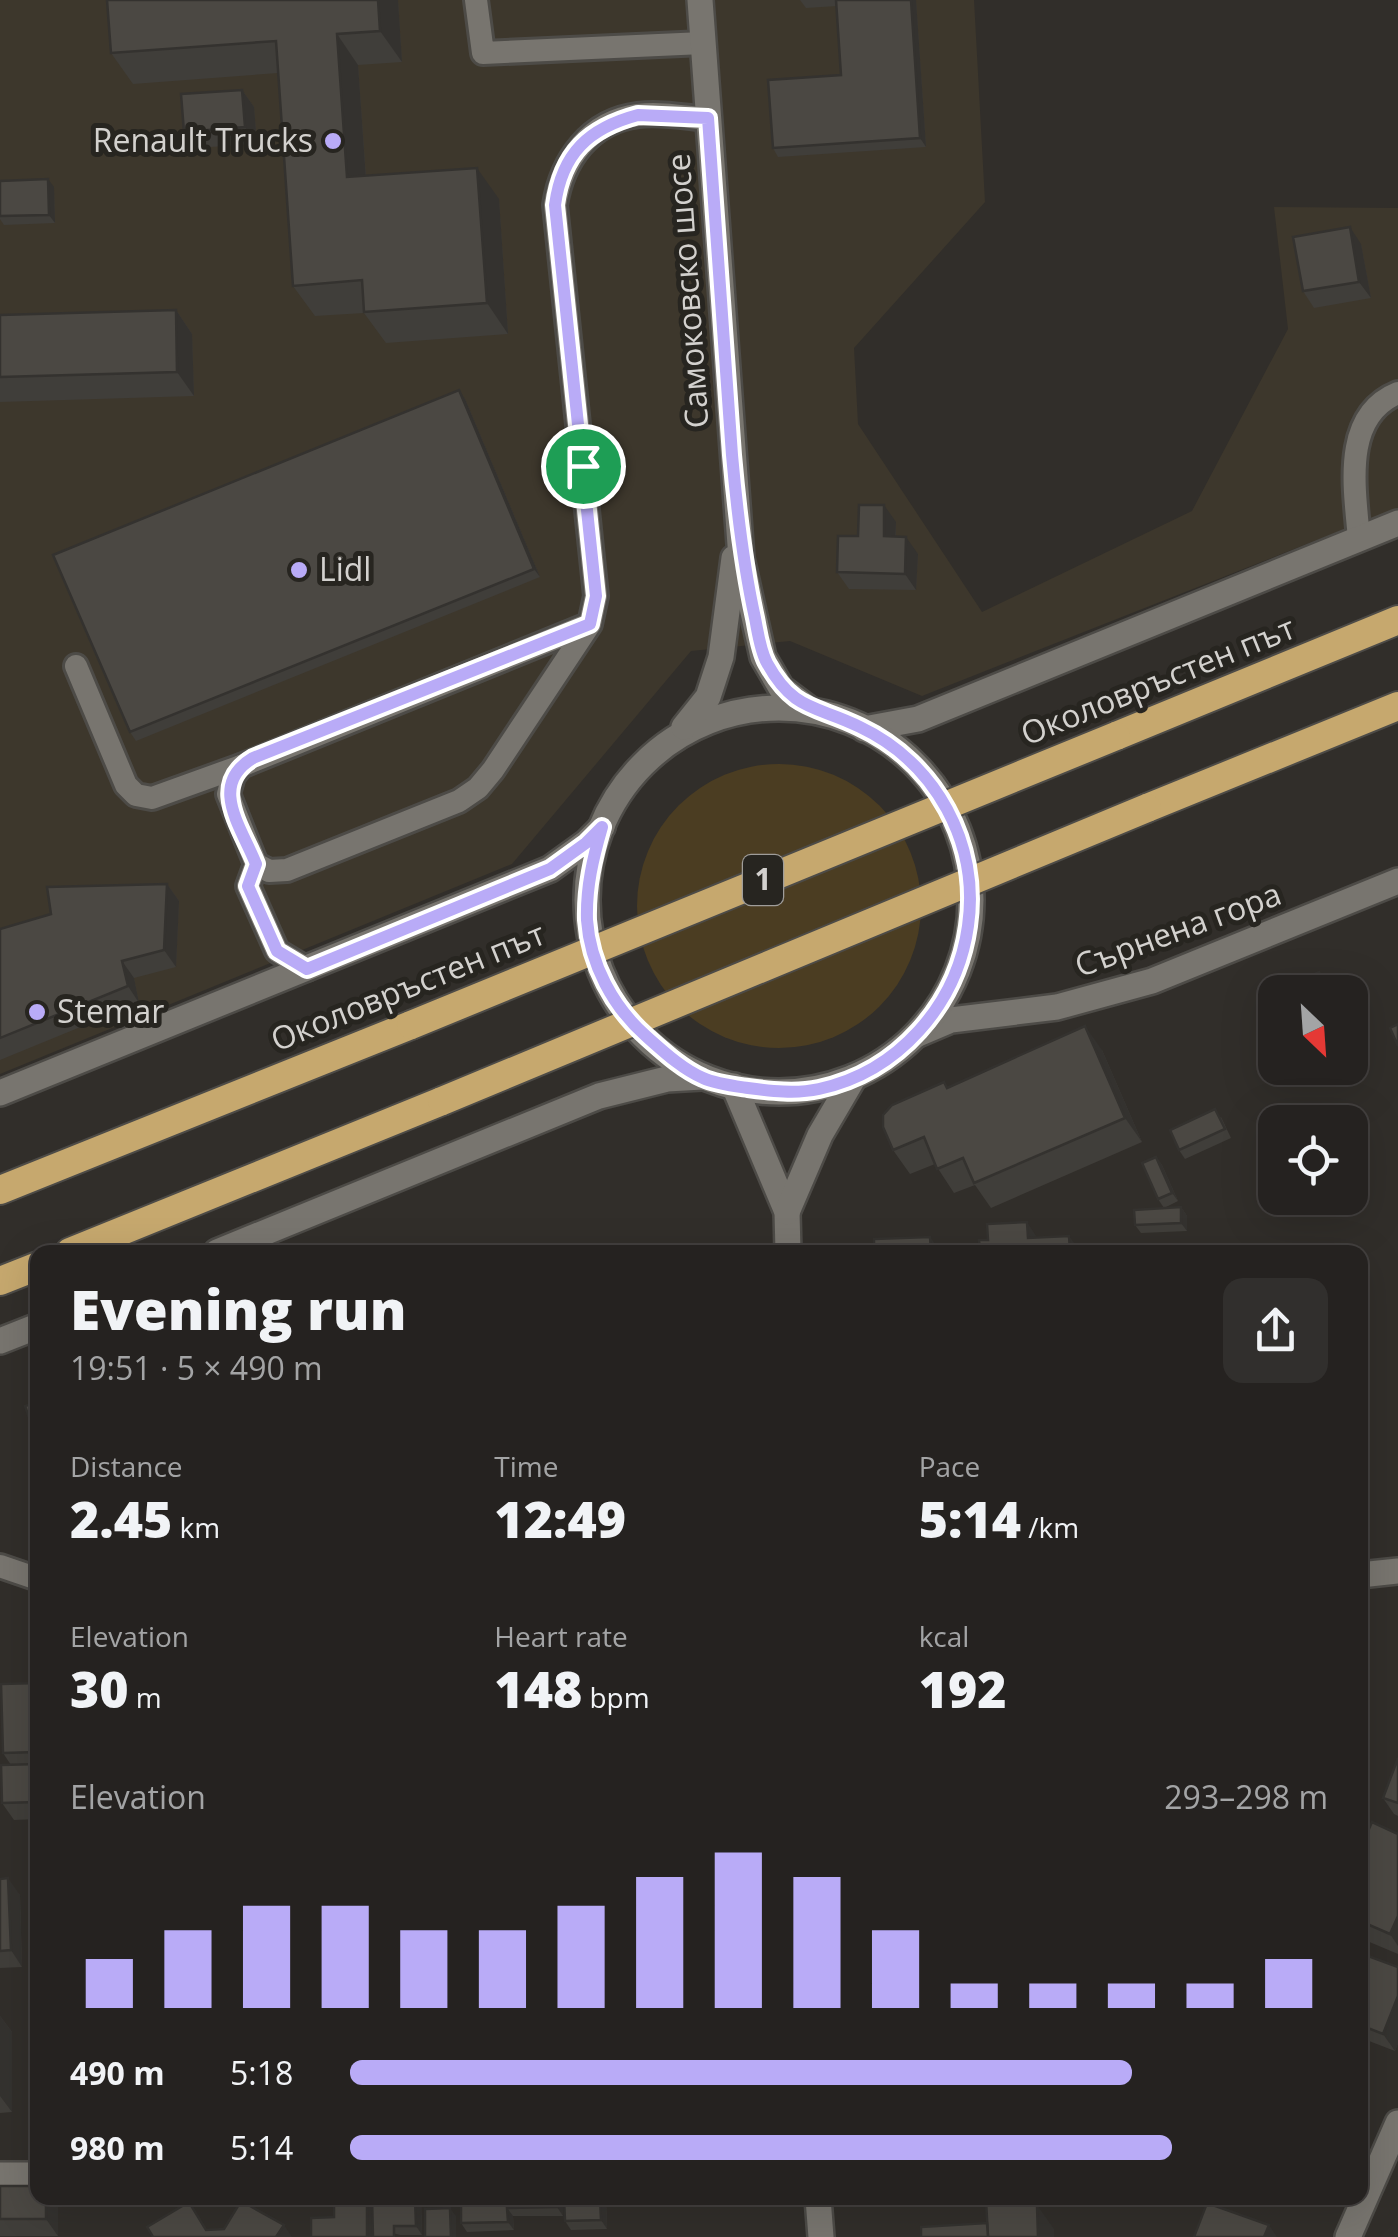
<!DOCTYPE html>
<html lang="en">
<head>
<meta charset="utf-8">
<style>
	body { margin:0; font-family:"Open Sans",sans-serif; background:#312f2d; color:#f1f3f6; height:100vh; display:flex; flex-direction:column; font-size:38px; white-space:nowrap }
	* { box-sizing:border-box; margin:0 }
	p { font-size:32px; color:#a3a4a5 }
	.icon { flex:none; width:55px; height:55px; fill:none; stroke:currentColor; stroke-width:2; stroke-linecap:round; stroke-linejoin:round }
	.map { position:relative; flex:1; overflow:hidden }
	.panel { position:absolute; left:30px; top:1245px; width:1338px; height:960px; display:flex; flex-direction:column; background:#252220; border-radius:20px; box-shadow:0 10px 40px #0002,0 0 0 2px #423f3e }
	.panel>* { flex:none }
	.needle { width:65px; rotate:155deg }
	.buttons { position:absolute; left:1258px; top:975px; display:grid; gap:20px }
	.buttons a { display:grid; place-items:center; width:110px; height:110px; border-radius:20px; background:#252220; box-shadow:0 10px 40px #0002,0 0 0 2px #423f3e; font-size:50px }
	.pin { position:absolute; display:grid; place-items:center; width:85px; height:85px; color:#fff; margin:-42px; border:5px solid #fff; border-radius:50%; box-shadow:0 2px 10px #0007 }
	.round { display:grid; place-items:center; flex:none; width:105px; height:105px; border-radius:20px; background:#312f2d }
	.headline { display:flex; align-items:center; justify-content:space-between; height:170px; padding:0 40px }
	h1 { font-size:55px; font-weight:800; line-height:75px }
	.stats { display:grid; grid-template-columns:repeat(3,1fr); gap:15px; height:170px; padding:10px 40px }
	.stats div { display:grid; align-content:center }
	.stats b { font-size:50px; font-weight:800 }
	.stats small { font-size:28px; font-weight:400 }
	.stats p { font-size:28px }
	.chart { height:280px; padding:20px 40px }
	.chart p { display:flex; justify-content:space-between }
	.chart svg { width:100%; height:180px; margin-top:10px; stroke:#b9abf7; stroke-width:6 }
	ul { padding:0 40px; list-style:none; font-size:32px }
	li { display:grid; grid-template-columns:160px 120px 1fr; align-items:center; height:75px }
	li i { height:25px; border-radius:12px; background:#b9abf7 }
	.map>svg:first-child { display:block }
</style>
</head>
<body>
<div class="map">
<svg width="1398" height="2237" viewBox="0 0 1398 2237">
	<rect width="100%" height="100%" fill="#312e2a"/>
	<!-- built -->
	<path fill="#3d372c" d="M0 0H974L985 202 854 348 858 424 982 612 1192 511 1288 329 1274 207 1398 208V508L922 696 790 641 691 651 512 864 0 1074Z"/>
	<!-- green -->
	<circle fill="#4b3d22" cx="779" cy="906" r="142"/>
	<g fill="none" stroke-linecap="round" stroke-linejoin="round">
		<!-- service casing -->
		<g stroke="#4d4b47" stroke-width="28">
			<g id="service">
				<path d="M476 0 483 53 703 43"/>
				<path d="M1359 539C1355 490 1341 416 1398 393"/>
				<path d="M590 624 493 770 478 788 459 801 287 870 269 871 256 864 228 794 233 776 241 766 590 624 596 596 555 205C562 160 590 121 638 115 661 112 686 117 709 119"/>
				<path d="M76 666 126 785 136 795 152 798 241 766"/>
				<path d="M256 864 248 886 277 951 307 969"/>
				<path d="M0 1566 38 1579"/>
			</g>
		</g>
		<!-- minor casing -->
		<g stroke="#4d4b47" stroke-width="30">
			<g id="minor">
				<path d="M864 729 918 719 1398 523"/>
				<path d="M918 1034 951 1020 1057 1007 1152 981 1398 881"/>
				<path d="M0 1093 550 869 586 843 602 827"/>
				<path d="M217 1252 599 1096 667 1079 702 1077"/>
				<path d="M0 1341 38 1326"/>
				<path d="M1360 1575 1398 1571"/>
				<path d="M0 2175H38"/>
				<path d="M1348 2237 1398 2123"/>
			</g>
		</g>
		<!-- secondary casing -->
		<g stroke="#4d4b47" stroke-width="30">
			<g id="secondary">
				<path d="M700 0 741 558 763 657 781 688 809 709"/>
				<circle cx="779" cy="900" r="192"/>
				<path d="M684 727 708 697 721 657 734 558"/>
				<path d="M734 1086 787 1212 788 1252"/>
				<path d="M787 1212 820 1135 854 1077"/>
				<path d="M818 2198 821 2237"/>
			</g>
		</g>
		<!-- trunk casing -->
		<g stroke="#4d4b47" stroke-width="32">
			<g id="trunk">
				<path d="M1116 736 1398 620"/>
				<path d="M1147 808 1398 706"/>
				<path d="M0 1190 411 1025"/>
				<path d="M70 1252 442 1101"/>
				<path d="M0 1281 38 1266"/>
			</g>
		</g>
		<!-- service -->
		<use href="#service" stroke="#78756f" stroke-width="22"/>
		<!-- minor -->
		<use href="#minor" stroke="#78756f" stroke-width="25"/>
		<!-- secondary -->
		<use href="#secondary" stroke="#78756f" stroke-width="25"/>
		<!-- trunk -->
		<use href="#trunk" stroke="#c6a86e" stroke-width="28"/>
		<!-- trunk-bridge casing -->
		<g stroke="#4d4b47" stroke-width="32" stroke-linecap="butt">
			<g id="trunk-bridge">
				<path d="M411 1025 1116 736"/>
				<path d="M442 1101 1147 808"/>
			</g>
		</g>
		<!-- trunk-bridge -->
		<use href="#trunk-bridge" stroke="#c6a86e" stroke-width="28"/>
	</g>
	<!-- wall -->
	<g fill="#403e3a">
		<path d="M107 0H398L402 62 358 65 366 176 499 199 508 334 386 343 364 313 315 316 293 286 278 73 133 84 111 53Z"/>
		<path d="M800 0H916L926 147 778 157 773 148 841 75 837 6 806 8Z"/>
		<path d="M242 90 254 107 257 144 195 148 184 132Z"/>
		<path d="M0 181 54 187 55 223 4 225 0 219Z"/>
		<path d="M1361 244 1371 298 1314 308 1303 291Z"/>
		<path d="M176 310 192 334 194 396 0 402V315Z"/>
		<path d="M459 390 465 399 540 577 136 741 130 732Z"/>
		<path d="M896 522V537L918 554 916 590 849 589 837 572 858 536Z"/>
		<path d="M167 884 179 901 176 967 134 978 139 1003 0 1060V929Z"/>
		<path d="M1350 1033 1358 1051 1350 1055Z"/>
		<path d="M1102 1050 1142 1142 991 1208 975 1185 954 1193 935 1164 910 1174 893 1150 944 1082 948 1088Z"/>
		<path d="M1296 1068H1320L1301 1075Z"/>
		<path d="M1221 1117 1231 1138 1185 1159 1179 1150Z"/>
		<path d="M1156 1157 1162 1165 1178 1201 1164 1208 1158 1199Z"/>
		<path d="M1181 1207 1187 1216V1231L1141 1233 1135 1225Z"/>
		<path d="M38 1683V1819L14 1820 2 1803 11 1765 3 1753Z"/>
		<path d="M1398 1758V1816L1394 1814 1383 1798Z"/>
		<path d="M1398 1834V1954L1360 1938V1839L1364 1840Z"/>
		<path d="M0 1879 20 1895 22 1967 0 1968Z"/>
		<path d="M1360 1953 1398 1967V2043L1395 2051 1369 2041 1360 2064Z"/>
		<path d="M0 2016 12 2032V2112L0 2113Z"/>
		<path d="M0 2186 38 2198H54L58 2203V2236H0Z"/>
		<path d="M373 2198H421L422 2235H400L334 2217Z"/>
		<path d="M461 2198H563V2216H513L514 2230 467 2232 461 2223Z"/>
		<path d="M564 2198H606L607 2229 571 2230 565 2221Z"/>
	</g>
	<!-- shaded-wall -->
	<g fill="#34322f">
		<path d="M378 0H398L402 62 380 31Z"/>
		<path d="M911 0H916L926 147 920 138Z"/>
		<path d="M337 34 358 65 368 208 347 177Z"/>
		<path d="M242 90 254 107 257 144 245 127Z"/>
		<path d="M477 168 499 199 508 334 487 303Z"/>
		<path d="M48 179 54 187 55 223 49 215Z"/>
		<path d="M1350 227 1361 244 1371 298 1359 282Z"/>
		<path d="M176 310 192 334 194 396 177 372Z"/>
		<path d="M459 390 465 399 540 577 534 569Z"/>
		<path d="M884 505 896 522 895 553 884 536Z"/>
		<path d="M906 537 918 554 916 590 905 574Z"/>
		<path d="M167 884 179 901 176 967 164 950Z"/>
		<path d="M122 961 134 978 139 1003 128 986Z"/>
		<path d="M1319 972 1331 988 1333 992H1328Z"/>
		<path d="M1085 1026 1102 1050 1142 1142 1125 1118Z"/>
		<path d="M1156 1157 1162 1165 1178 1201 1172 1193Z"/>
		<path d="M1181 1207 1187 1216V1231L1181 1223Z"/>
		<path d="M1027 1222 1038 1239 1028 1238Z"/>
		<path d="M1069 1236 1081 1252H1070Z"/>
		<path d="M930 1237 936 1245 937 1252H931Z"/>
		<path d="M8 1878 20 1895 22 1967 11 1950Z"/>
		<path d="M1398 1916V1946L1390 1934Z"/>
		<path d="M1398 1996V2043L1395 2051 1383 2034Z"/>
		<path d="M0 2016 12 2032V2112L0 2096Z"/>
		<path d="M1364 2032 1369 2041 1360 2064V2041Z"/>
		<path d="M46 2198H54L58 2203V2236L46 2219Z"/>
		<path d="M367 2198H372L378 2207V2237H367Z"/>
		<path d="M415 2198H421L422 2235 416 2226Z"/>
		<path d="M557 2198H563V2216L557 2207Z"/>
		<path d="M600 2198H606L607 2229 601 2220Z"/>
		<path d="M1027 2198 1037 2212V2205L1054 2229V2237H1038L1027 2205Z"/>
		<path d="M450 2208 456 2216V2237H451Z"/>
		<path d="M507 2208 513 2216 514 2230 508 2222Z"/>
		<path d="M284 2225 292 2237H276Z"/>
		<path d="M1269 2225 1277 2237H1264Z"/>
	</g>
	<!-- building -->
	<g fill="#4b4843" stroke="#34322f" stroke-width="2.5">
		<path d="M107 0H378L380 31 337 34 347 177 477 168 487 303 364 312 362 280 293 286 276 41 111 53Z"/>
		<path d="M836 0H911L920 138 773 148 768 80 841 75Z"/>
		<path d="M242 90 245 127 184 132 181 94Z"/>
		<path d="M48 179 49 215 0 216V181Z"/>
		<path d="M1350 227 1359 282 1303 291 1293 237Z"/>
		<path d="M176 310 177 372 0 377V315Z"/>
		<path d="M459 390 534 569 130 732 53 555Z"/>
		<path d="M859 505H884V536L906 537 905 574 837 572 838 536H858Z"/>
		<path d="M167 884 164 950 122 961 128 986 0 1038V929L51 914 47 887Z"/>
		<path d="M1319 972 1328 992H1275V1023L1264 995Z"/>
		<path d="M1398 1024V1046L1390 1028Z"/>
		<path d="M1085 1026 1125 1118 974 1183 963 1158 937 1169 924 1137 893 1150 883 1127V1115L892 1105 944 1082 947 1088Z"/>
		<path d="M1215 1109 1225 1129 1179 1150 1170 1130Z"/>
		<path d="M1156 1157 1172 1193 1158 1199 1142 1163Z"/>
		<path d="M1181 1207V1223L1135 1225 1134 1210Z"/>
		<path d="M1027 1222 1028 1238 1069 1236 1070 1252H980L979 1240H988L987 1224Z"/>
		<path d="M930 1237 931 1252H874V1239Z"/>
		<path d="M38 1402V1443L25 1406Z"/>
		<path d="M38 1683V1752L3 1753 1 1684Z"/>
		<path d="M1398 1758V1803L1383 1798Z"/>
		<path d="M38 1764V1802L2 1803 1 1765Z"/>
		<path d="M1372 1822 1398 1834V1916L1390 1934 1360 1921V1839L1364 1840Z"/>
		<path d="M8 1878 11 1950 0 1951V1879Z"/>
		<path d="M1360 1953 1398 1967V1996L1383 2034 1360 2025Z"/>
		<rect x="31" y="1974" width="7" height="34"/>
		<path d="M0 2186H38V2198H46V2219H0Z"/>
		<path d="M334 2198H367V2237H311V2218L334 2217Z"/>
		<path d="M372 2198H415L416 2226H394V2237H373Z"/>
		<path d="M461 2198H557V2207L507 2208 508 2222 461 2223Z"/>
		<path d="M564 2198H600L601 2220 565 2221Z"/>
		<path d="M1027 2198V2205H1037L1038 2237H988L986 2200Z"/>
		<path d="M241 2201 284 2225 276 2237H153L147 2227 189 2202 206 2230 224 2229Z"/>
		<path d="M1207 2203 1269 2225 1264 2237H1194Z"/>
		<path d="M450 2208 451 2237H425V2209Z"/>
		<path d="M987 2223 988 2237H921V2227Z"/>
	</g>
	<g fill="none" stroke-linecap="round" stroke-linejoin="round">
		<!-- route casing -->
		<g stroke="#fff" stroke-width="20">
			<path id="route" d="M638 115 708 118C716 231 724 343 732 455 737 511 743 564 755 618 758 633 760 650 767 663 794 712 816 705 860 727 936 763 980 844 968 926 957 1005 898 1072 819 1089 796 1094 771 1091 748 1088 734 1086 716 1084 703 1078 682 1069 663 1051 646 1036 613 1007 590 964 587 920 586 887 593 858 602 827L586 843 550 869 307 969 277 951 248 886 256 864C241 826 208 785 253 758L590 624 596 596 555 205C562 153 589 128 638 115Z"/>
		</g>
		<!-- route -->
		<use href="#route" stroke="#b9abf7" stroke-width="12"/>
	</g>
	<!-- markers -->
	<g fill="#b9abf7" stroke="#272520" stroke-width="4">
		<circle cx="333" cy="141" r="10"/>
		<circle cx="299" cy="570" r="10"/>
		<circle cx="37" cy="1012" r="10"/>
	</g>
	<g text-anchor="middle" stroke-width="10" stroke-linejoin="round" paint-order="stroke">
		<!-- shield labels -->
		<rect fill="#272520" stroke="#9f9d9a" stroke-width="2.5" x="743" y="855" width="40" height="50" rx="8"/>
		<g font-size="30" font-weight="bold" fill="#d3d1ce">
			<text x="763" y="890">1</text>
		</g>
		<!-- poi labels -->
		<g font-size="32" fill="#d3d1ce" stroke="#272520" text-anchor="start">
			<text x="313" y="152" text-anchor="end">Renault Trucks</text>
			<text x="319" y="581">Lidl</text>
			<text x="57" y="1023">Stemar</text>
		</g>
		<!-- street labels -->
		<g font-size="32" fill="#d3d1ce" stroke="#272520">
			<text transform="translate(688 291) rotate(-94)" y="11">Самоковско шосе</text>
			<text transform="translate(1158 681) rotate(-22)" y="11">Околовръстен път</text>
			<text transform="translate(1178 930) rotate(-20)" y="11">Сърнена гора</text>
			<text transform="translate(408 987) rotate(-22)" y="11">Околовръстен път</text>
		</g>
	</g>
</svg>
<div class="buttons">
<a><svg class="needle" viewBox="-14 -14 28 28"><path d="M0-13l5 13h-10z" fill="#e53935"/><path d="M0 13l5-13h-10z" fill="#a3a4a5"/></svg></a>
<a><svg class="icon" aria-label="locate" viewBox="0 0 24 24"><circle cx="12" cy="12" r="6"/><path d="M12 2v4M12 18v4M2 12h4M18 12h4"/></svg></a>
</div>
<div class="pin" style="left:583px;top:466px;background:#1e9e55"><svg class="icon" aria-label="arrive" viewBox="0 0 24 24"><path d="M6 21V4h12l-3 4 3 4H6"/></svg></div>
<section class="panel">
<div class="headline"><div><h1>Evening run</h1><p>19:51 · 5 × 490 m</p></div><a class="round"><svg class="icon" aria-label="share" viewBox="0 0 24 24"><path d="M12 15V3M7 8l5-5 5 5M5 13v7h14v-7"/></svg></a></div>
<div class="stats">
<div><p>Distance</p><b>2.45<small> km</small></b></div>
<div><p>Time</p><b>12:49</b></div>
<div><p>Pace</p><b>5:14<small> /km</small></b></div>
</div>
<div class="stats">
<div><p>Elevation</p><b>30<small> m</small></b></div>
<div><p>Heart rate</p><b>148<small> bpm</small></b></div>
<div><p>kcal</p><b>192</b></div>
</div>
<div class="chart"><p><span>Elevation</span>293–298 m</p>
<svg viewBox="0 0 160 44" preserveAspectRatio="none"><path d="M5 44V32M15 44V25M25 44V19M35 44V19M45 44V25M55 44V25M65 44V19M75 44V12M85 44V6M95 44V12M105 44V25M115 44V38M125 44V38M135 44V38M145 44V38M155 44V32"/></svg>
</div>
<ul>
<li><b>490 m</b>5:18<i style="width:80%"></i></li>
<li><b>980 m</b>5:14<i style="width:84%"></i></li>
</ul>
</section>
</div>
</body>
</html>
